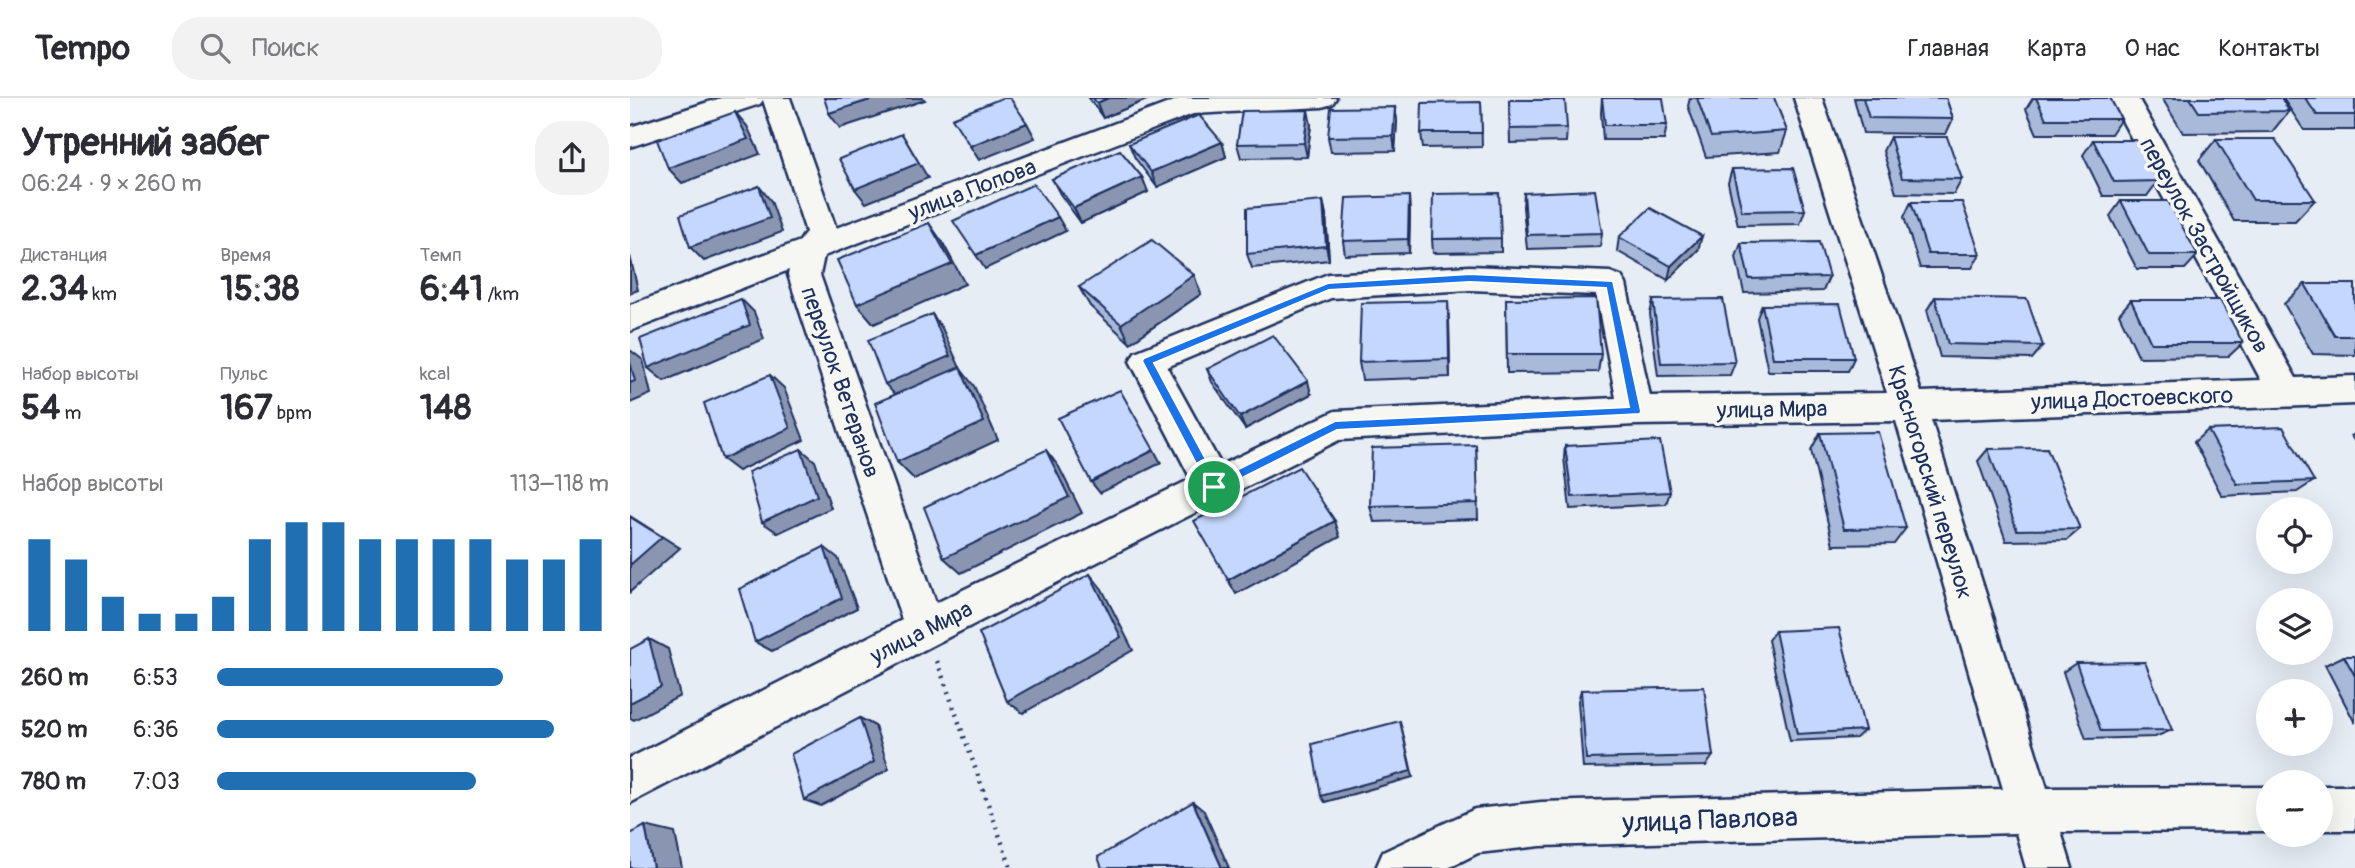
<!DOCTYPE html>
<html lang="ru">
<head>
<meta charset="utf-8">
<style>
	body { margin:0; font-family:Pangolin,sans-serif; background:#f2f2f3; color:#2b2b33; height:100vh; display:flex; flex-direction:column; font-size:26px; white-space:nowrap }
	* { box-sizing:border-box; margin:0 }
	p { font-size:23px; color:#7c7c81 }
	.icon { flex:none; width:38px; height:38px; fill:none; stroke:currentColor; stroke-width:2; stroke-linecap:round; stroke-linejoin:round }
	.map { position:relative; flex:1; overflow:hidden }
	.drawer { display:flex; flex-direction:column; background:#fff; width:630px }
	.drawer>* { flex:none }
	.tools { position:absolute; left:1626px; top:399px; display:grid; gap:14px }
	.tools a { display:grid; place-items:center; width:77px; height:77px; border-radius:50%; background:#fff; box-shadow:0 7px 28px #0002; font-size:35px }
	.pin { position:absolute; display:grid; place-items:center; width:60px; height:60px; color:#fff; margin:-30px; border:4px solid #fff; border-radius:50%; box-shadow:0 2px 7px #0007 }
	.round { display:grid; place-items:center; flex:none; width:74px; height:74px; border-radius:28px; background:#f2f2f3 }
	.head { display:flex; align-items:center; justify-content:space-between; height:119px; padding:0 21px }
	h1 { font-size:38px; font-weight:700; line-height:52px }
	.figures { display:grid; grid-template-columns:repeat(3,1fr); gap:10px; height:119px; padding:7px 21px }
	.figures div { display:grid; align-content:center }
	.figures b { font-size:35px; font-weight:700 }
	.figures small { font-size:19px; font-weight:400 }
	.figures p { font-size:19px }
	.chart { height:196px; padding:14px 21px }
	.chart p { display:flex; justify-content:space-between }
	.chart svg { width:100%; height:126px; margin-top:7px; stroke:#1f6fb2; stroke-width:6 }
	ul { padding:0 21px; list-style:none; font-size:23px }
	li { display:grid; grid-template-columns:112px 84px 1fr; align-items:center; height:52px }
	li i { height:18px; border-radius:9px; background:#1f6fb2 }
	header { display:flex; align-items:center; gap:42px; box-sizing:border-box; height:98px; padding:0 35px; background:#fff; border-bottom:2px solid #e1e1e2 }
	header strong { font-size:33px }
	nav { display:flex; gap:38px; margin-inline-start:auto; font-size:24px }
	.search { width:490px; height:63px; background:#f2f2f3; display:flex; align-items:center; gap:18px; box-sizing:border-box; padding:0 24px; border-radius:28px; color:#7c7c81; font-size:26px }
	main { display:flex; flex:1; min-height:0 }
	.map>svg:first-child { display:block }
</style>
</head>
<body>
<header>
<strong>Tempo</strong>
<div class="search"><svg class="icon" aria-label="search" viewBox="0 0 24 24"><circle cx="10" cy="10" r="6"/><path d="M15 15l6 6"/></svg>Поиск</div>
<nav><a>Главная</a><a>Карта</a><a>О нас</a><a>Контакты</a></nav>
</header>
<main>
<section class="drawer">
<div class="head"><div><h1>Утренний забег</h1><p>06:24 · 9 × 260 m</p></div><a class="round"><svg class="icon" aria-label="share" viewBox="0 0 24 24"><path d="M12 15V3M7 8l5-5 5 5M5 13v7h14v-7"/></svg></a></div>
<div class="figures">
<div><p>Дистанция</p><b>2.34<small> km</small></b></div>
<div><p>Время</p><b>15:38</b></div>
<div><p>Темп</p><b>6:41<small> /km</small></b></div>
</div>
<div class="figures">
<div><p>Набор высоты</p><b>54<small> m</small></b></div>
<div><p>Пульс</p><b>167<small> bpm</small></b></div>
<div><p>kcal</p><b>148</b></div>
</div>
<div class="chart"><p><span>Набор высоты</span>113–118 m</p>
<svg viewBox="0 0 160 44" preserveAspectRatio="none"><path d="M5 44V12M15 44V19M25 44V32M35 44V38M45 44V38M55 44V32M65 44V12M75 44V6M85 44V6M95 44V12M105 44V12M115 44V12M125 44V12M135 44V19M145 44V19M155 44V12"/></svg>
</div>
<ul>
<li><b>260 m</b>6:53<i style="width:73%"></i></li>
<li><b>520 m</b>6:36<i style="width:86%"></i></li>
<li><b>780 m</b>7:03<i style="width:66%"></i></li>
</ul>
</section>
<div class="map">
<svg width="1725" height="770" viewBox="0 0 1725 770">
	<rect width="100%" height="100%" fill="#e7edf5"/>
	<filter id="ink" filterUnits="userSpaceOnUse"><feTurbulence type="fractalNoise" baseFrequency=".0143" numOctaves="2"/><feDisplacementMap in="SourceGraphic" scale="14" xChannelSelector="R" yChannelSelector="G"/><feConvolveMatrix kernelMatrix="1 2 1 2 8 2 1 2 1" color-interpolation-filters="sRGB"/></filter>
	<g filter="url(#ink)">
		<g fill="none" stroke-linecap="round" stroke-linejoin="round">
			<!-- minor casing -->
			<g stroke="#1b2f5e" stroke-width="5">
				<g id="minor">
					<path d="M91 0H160L206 130 552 0H706L702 6 692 9 563 16 194 158 190 177 306 505 561 381 500 263 505 254 698 176 840 168 980 174 991 178 996 186 1020 298 1257 295 1164 0H1192L1291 294 1631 282 1480 0H1508L1666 280 1725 278V306L1301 322 1417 690 1638 689V733L1431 734 1442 770H1396L1386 735 911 748 848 755 818 770H746L753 754 845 711 911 704 1373 691 1266 323 1006 327 709 342 309 544 0 705V660L272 522 158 177 159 172 0 233V207L170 143 176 134 133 2 130 6 0 49V29ZM840 192 966 197 986 300 705 313 591 367 537 269 701 200Z"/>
					<rect x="1690" y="688" width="35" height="44"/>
				</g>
			</g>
			<!-- path -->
			<path stroke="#1b2f5e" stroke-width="4.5" stroke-dasharray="2 6" stroke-linecap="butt" d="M307 563 381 770"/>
			<!-- minor -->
			<use href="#minor" fill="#f6f6f2" fill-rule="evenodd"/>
		</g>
		<!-- wall -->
		<g fill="#a9b9da" stroke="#1b2f5e" stroke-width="2">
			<path d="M459 0H521L473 20Z"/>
			<path d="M972 0 1037 27 1034 42H973L971 15Z"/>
			<path d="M1060 0H1144L1157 33 1150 54 1076 59 1058 8Z"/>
			<path d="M1224 0H1316L1323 21 1316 36 1233 35Z"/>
			<path d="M1403 0H1480L1491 21 1481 36H1407L1396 11Z"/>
			<path d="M1532 0H1651L1659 13 1642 34 1553 35Z"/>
			<path d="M1655 0H1725V32H1674L1654 2Z"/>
			<path d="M879 2 937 30 936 44 880 45Z"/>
			<path d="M851 4 852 49 793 50 791 35Z"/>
			<path d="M765 9 767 23 765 53 701 54 698 39Z"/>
			<path d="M681 27 677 59 611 60 607 46Z"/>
			<path d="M1260 39 1332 81 1324 96 1266 95 1253 53Z"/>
			<path d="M1586 41 1685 102 1665 123H1604L1569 62Z"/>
			<path d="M1463 42 1528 83 1517 98H1473L1453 57Z"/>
			<path d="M592 44 596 59 527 89 505 60 499 46Z"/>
			<path d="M1102 71 1175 112 1170 126 1108 127 1098 85Z"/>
			<path d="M512 79 518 94 451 125 430 96 422 81Z"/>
			<path d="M894 95 972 135 970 149 897 151 893 109Z"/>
			<path d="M693 103 696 117 699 162 622 170 617 156Z"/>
			<path d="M1491 103 1568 157 1555 171H1507L1480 118Z"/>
			<path d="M1281 104 1350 156 1342 170H1290L1274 119Z"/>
			<path d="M780 113 779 155 715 157 713 143Z"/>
			<path d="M989 139 1068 152 1038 182 987 153Z"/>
			<path d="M871 140V154L803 155 802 141Z"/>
			<path d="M1111 145 1199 179 1193 193 1114 195 1106 159Z"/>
			<path d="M564 177 571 196 500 245 460 208 449 189Z"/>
			<path d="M1675 186H1725V257L1683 256 1654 206Z"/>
			<path d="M1305 199 1413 248 1402 261 1310 259 1297 212Z"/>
			<path d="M876 201 971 256 968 274 877 275Z"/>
			<path d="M1023 202 1105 264 1100 277 1028 278 1020 216Z"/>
			<path d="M1501 202 1613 245 1599 258 1509 259 1489 216Z"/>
			<path d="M1132 207 1224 260 1218 273H1138L1127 220Z"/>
			<path d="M819 222 820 279 732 282 729 264Z"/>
			<path d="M577 271 681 296 615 331 582 284Z"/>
			<path d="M1578 332 1684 383 1667 394 1592 398 1564 344Z"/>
			<path d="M1190 335 1276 430 1264 446 1203 447 1181 352Z"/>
			<path d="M1725 336V344L1721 338Z"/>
			<path d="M846 347 848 421 744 424 740 408Z"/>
			<path d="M935 348 1040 394 1036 406 940 411 934 360Z"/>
			<path d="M1358 351 1450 431 1437 442 1376 443 1348 363Z"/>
			<path d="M1145 533 1235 632 1226 640 1160 643 1138 542Z"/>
			<path d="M1714 558H1725V625L1695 567Z"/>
			<path d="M1446 565 1542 632 1525 639 1456 641 1433 574Z"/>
			<path d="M951 592 1083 658 1076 668 953 670 948 603Z"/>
		</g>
		<!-- shaded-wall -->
		<g fill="#8a96b1" stroke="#1b2f5e" stroke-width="2">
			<path d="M246 0H293L295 2 210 30 199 15Z"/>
			<path d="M478 0H521L473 20 467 5Z"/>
			<path d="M765 9 767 23 765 53 763 38Z"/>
			<path d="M678 12 681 27 677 59 674 45Z"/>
			<path d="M105 14 117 28 130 56 52 85 38 70Z"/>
			<path d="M397 25 405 40 349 62 340 48Z"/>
			<path d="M272 36 298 80 236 105 225 91Z"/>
			<path d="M592 44 596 59 527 89 521 74Z"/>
			<path d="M512 79 518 94 451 125 444 110Z"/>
			<path d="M129 88 141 103 152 134 74 163 60 149Z"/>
			<path d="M779 98 780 113 779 155 778 141Z"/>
			<path d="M693 103 696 117 699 162 696 148Z"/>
			<path d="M428 119 436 133 355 171 346 157Z"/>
			<path d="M299 125 313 145 335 186 244 226 227 206Z"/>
			<path d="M1072 138 1068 152 1038 182 1041 168Z"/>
			<path d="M0 158 8 192 0 195Z"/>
			<path d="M564 177 571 196 500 245 491 226Z"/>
			<path d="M111 201 124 214 134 241 34 283 18 270Z"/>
			<path d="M818 203 819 222 820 279 819 261Z"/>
			<path d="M302 216 312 230 330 270 344 288 368 342 284 381 267 364V299L255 286Z"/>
			<path d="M0 252 13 262 21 296 0 305Z"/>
			<path d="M140 277 154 290 174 342 108 373 92 361Z"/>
			<path d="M678 283 681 296 615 331 610 319Z"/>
			<path d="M171 351 185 363 201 410 148 435 132 424Z"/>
			<path d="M416 352 429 369 452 415 331 475 314 460Z"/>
			<path d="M524 352 531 365 470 395 461 384Z"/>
			<path d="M0 418 50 450 0 494Z"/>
			<path d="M705 423 710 439 606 496 598 482Z"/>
			<path d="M194 449 208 460 227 510 142 553 125 544Z"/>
			<path d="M460 476 472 491 503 552 393 615 377 603Z"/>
			<path d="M19 541 38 551 50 598 4 622 0 620V605Z"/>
			<path d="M230 620 245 628 259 671 191 708 174 702Z"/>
			<path d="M772 631 783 679 695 704 691 698Z"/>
			<path d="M563 704 574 713 599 770H592Z"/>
			<path d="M15 728 45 735 52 770H23Z"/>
		</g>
		<!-- building -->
		<g fill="#c5d7fd" stroke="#1b2f5e" stroke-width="2">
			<path d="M194 0H246L199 15Z"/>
			<path d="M372 0H380L397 25 340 48 322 20Z"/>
			<path d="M463 0H478L467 5Z"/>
			<path d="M972 0H1033L1037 27H975Z"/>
			<path d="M1067 0H1144L1157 33 1081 39Z"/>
			<path d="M1233 0H1316L1323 21 1239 20Z"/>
			<path d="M1406 0H1480L1491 21H1416Z"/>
			<path d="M1560 0H1651L1659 13 1569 14Z"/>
			<path d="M1675 0H1725V17H1687Z"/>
			<path d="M879 2H935L937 30 880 31Z"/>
			<path d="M851 4 852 35H791L792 5Z"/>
			<path d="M765 9 763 38 698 39 701 10Z"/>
			<path d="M678 12 674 45 607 46 612 13Z"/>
			<path d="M105 14 118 41 38 70 27 42Z"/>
			<path d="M569 17 592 44 521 74 499 46Z"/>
			<path d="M272 36 289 65 225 91 209 61Z"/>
			<path d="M1260 39H1317L1332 81 1272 80Z"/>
			<path d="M1586 41H1645L1685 102H1623Z"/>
			<path d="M1463 42H1506L1528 83 1484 84Z"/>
			<path d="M490 52 512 79 444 110 422 81Z"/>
			<path d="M1163 70 1175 112 1112 113 1102 71Z"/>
			<path d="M404 86 428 119 346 157 323 123Z"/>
			<path d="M129 88 140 120 60 149 50 117Z"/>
			<path d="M965 92 972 135 897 137 894 95Z"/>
			<path d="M869 95 871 140 802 141 803 96Z"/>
			<path d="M779 98 778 141 713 143 716 100Z"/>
			<path d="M693 103 696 148 617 156V110Z"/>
			<path d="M1491 103H1538L1568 157H1519Z"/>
			<path d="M1281 104H1332L1350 156H1298Z"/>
			<path d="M1020 110 1072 138 1041 168 989 139Z"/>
			<path d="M299 125 322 166 227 206 207 162Z"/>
			<path d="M522 142 564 177 491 226 449 189Z"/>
			<path d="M1189 144 1199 179 1119 181 1111 145Z"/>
			<path d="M1675 186H1725V238H1705Z"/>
			<path d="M1305 199 1397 201 1413 248 1318 246Z"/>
			<path d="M966 200 971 256H877L876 201Z"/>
			<path d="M111 201 120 227 18 270 10 241Z"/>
			<path d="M1093 201 1105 264 1031 265 1023 202Z"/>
			<path d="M1501 202H1590L1613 245H1521Z"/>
			<path d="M818 203 819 261 729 264 731 205Z"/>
			<path d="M1210 206 1224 260H1143L1132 207Z"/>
			<path d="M302 216 320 258 255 286 238 242Z"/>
			<path d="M643 237 678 283 610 319 577 271Z"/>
			<path d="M0 264 5 283 0 285Z"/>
			<path d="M330 269 354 324 267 364 245 305Z"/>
			<path d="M140 277 160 330 92 361 74 305Z"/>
			<path d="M490 292 524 352 461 384 428 320Z"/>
			<path d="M1653 329 1684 383 1607 386 1578 332Z"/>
			<path d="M1248 334 1276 430 1214 431 1190 335Z"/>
			<path d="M1030 343 1040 394 942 399 935 348Z"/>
			<path d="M846 347 848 405 740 408 742 350Z"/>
			<path d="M1417 350 1450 431 1387 432 1358 351Z"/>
			<path d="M171 351 187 398 132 424 118 374Z"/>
			<path d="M416 352 439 399 314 460 294 409Z"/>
			<path d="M669 369 705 423 598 482 564 423Z"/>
			<path d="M0 419 32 439 0 467Z"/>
			<path d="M194 449 212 500 125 544 109 491Z"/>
			<path d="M460 476 491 539 377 603 349 535Z"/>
			<path d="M1209 530 1235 632 1167 636 1145 533Z"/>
			<path d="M19 541 31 589 0 605V551Z"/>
			<path d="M1714 558H1725V578Z"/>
			<path d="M1515 564 1542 632 1471 633 1446 565Z"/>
			<path d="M1074 589 1083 658 956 661 951 592Z"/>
			<path d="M230 620 244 664 174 702 161 656Z"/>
			<path d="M770 623 781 673 691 698 682 646Z"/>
			<path d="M563 704 592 770H472L468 759Z"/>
			<path d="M15 728 23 770H0V736Z"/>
		</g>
	</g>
	<!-- route -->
	<path fill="#1a73e8" stroke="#fff" stroke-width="2" fill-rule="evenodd" d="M840 176 983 183 1011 313 1010 316 707 332 584 394 580 392 512 263 514 260 698 185ZM840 184 976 190 999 309 705 323 587 382 524 265 699 192Z"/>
	<g text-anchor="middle" stroke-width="7" stroke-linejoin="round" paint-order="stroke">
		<!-- street labels -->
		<g font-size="23" fill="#1b2f5e" stroke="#f6f6f2">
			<text transform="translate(342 91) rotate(-21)" y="8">улица Попова</text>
			<text transform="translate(1575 147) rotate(61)" y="8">переулок Застройщиков</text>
			<text transform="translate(211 284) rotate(71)" y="8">переулок Ветеранов</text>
			<text transform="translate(1502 300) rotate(-2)" y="8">улица Достоевского</text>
			<text transform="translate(1142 311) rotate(-1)" y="8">улица Мира</text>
			<text transform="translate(1301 384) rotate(73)" y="8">Красногорский переулок</text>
			<text transform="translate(291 534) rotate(-27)" y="8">улица Мира</text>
		</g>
		<!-- near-street labels -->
		<g font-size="28" fill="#1b2f5e" stroke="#f6f6f2">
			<text transform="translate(1080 721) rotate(-2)" y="10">улица Павлова</text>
		</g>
	</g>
</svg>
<div class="tools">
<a><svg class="icon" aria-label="locate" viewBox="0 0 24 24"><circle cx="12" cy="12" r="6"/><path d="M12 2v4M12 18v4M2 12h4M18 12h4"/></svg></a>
<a><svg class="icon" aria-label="layers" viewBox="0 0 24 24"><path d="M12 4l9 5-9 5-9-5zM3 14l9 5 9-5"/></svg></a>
<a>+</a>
<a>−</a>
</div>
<div class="pin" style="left:584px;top:389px;background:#1e9e55"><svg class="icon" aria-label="arrive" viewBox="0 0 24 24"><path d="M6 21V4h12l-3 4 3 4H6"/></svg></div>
</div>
</main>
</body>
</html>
